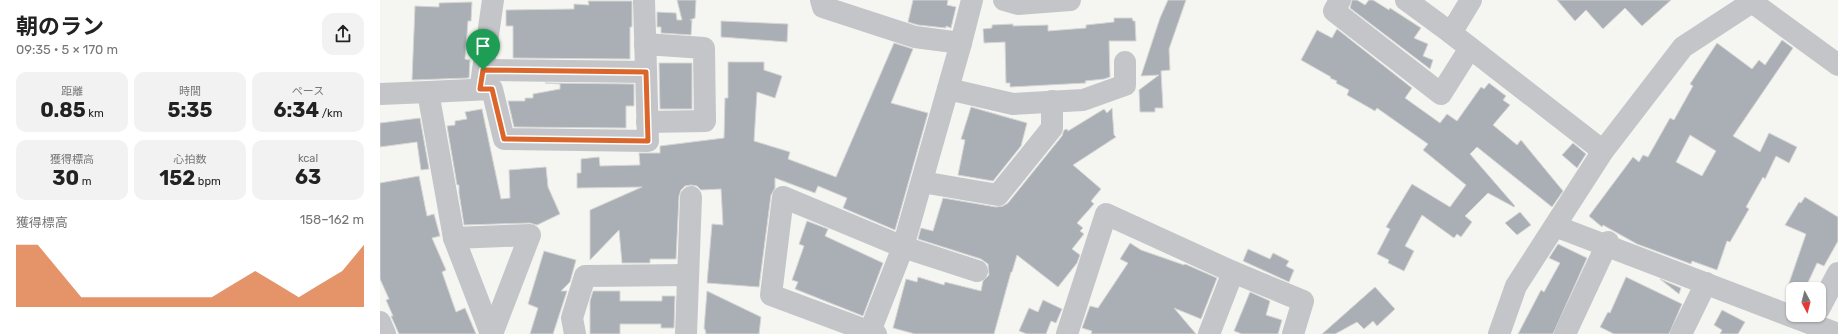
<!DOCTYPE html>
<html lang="ja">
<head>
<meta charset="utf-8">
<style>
	body { margin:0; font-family:Rubik,"Noto Sans JP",sans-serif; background:#f2f2f2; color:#222; height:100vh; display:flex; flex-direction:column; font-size:15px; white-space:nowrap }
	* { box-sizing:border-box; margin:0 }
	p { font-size:13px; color:#767676 }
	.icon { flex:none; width:22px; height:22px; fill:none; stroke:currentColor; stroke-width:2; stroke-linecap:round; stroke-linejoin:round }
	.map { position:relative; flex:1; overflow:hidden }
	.drawer { display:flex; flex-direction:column; background:#fff; width:380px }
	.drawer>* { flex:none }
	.needle { width:26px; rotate:173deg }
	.tools { position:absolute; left:1406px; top:282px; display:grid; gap:8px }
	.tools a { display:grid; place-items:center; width:40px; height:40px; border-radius:8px; background:#fff; box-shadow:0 1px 3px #0004; font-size:20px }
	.pin { position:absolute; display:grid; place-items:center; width:34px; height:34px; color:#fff; margin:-41px -17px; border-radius:50% 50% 50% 0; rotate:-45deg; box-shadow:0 0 4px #0007 }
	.pin .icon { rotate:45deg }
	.round { display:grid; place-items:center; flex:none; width:42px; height:42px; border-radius:12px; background:#f2f2f2 }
	.overview { display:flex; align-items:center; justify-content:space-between; height:68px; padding:0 16px }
	h1 { font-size:22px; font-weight:700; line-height:30px }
	.metrics { display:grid; grid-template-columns:repeat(3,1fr); gap:6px; height:68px; padding:4px 16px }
	.metrics div { display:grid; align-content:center; border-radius:10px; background:#f2f2f2; text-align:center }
	.metrics b { font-size:20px; font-weight:700 }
	.metrics small { font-size:11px; font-weight:400 }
	.metrics p { font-size:11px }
	.chart { height:112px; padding:8px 16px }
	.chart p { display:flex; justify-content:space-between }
	.chart svg { width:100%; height:72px; margin-top:4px; fill:#db662b; opacity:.7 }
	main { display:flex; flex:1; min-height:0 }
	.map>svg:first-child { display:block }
</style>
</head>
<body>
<main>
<section class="drawer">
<div class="overview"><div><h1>朝のラン</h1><p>09:35 · 5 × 170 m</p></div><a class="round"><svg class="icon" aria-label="share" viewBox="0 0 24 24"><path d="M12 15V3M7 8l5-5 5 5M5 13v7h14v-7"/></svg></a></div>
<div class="metrics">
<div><p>距離</p><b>0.85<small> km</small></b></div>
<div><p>時間</p><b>5:35</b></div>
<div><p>ペース</p><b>6:34<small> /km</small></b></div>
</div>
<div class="metrics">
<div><p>獲得標高</p><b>30<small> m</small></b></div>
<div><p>心拍数</p><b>152<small> bpm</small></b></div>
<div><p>kcal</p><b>63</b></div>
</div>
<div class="chart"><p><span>獲得標高</span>158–162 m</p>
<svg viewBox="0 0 160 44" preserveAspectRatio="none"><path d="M0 44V6L10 6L20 22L30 38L40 38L50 38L60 38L70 38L80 38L90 38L100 30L110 22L120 30L130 38L140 30L150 22L160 6V44z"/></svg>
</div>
</section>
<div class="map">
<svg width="1458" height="334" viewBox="0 0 1458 334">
	<rect width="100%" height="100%" fill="#f5f5f1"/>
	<!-- building -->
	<g fill="#a9afb5" stroke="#d6d6d4" fill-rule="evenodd">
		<path d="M297 0H316L315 18 310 20H312L311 35 281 33V27H277V12L296 13 297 20H302Z"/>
		<path d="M533 0H568L567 5 576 7 571 28 566 26V28L538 25 528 22Z"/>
		<path d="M788 0H806L789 49 790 70 781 71 783 108H775V112H760L759 90 779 75 761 76 780 18Z"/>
		<path d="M972 0H977L985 5 989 0H993L1009 10 1010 8 1041 28 1034 38 1048 44 1043 56 1053 60 1050 69 970 8Z"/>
		<path d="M1177 0H1291L1262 26 1245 8 1223 29 1206 10 1195 21Z"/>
		<path d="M208 1H252V27H250V59L133 58V26H126V10L194 9V4L209 5Z"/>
		<path d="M92 2 91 21H88L85 59 90 60 89 78 32 80 35 6 59 7V3Z"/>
		<path d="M734 18H752L753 21H755L756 41H729L730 77 724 79 705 81 706 83 630 87V83H626L625 42 604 43 603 29 612 28V25L633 24V26L668 25V31L706 28V25L734 22Z"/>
		<path d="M341 21 408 24 407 42 341 37Z"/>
		<path d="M957 29 1032 88 1025 98 1060 123 1067 114 1077 121 1101 87 1104 89 1109 83 1126 96 1123 100 1130 105 1113 125 1137 145 1141 140 1183 191 1172 207 1097 147 1090 154 1135 206 1134 207 1108 193 1085 216 1092 222 1081 237 1077 234 1074 238 1042 215 1025 246 1034 251 1024 271 1008 263 1009 260 997 254 1010 229 1006 227 1032 184 1070 207 1086 185 1043 150 1048 144 997 108 995 111 967 95 969 90 956 83 957 81 950 78 951 77 921 60 937 30 952 38Z"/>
		<path d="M1402 40 1413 48 1353 136 1380 152 1389 133 1417 147 1409 163 1396 156 1385 179 1383 177 1366 207 1369 209 1350 242 1347 241 1337 270 1312 261 1311 264 1257 244 1223 225 1222 227 1209 216 1253 157 1259 162 1263 155 1268 157 1290 118 1294 120 1313 86 1310 84 1337 43 1372 69 1379 60 1385 65ZM1310 135 1336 151 1322 176 1296 162Z"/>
		<path d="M514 43 533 49 511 103 548 113 515 230 463 208 467 198 438 186 435 193 395 178V188L391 195 379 287 327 283 332 224 343 225 341 189 321 190 317 186 311 185 305 186 301 190 299 196 296 259H270V263H242L239 230 210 260V210L262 187 197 188V173H201V159L219 157 220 166 260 165 259 153H280V146L344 138 345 98H348V62H384V70L402 76 395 98 377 92 374 141 410 152 408 159 456 177Z"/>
		<path d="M279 63H312V109H280Z"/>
		<path d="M165 83 254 84V106H246V128L134 127 128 101H145V98H153V94L180 89V84Z"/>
		<path d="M591 107 647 123 641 146 613 181 578 175 585 140 581 139Z"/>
		<path d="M732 108 734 135 736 137 693 165 721 189 711 201 714 204 697 223 703 228 700 231 704 234 692 249 700 255 697 263 678 287 637 255 632 272H631L614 334H535L513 328 526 279 537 282 538 277 564 285 565 282 601 291 603 281 609 275 608 264 601 259 538 239 541 228 553 231 563 198 616 207 623 206 628 203 682 136 684 130 687 129 688 131 724 109 727 113Z"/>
		<path d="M102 109 121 199 130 198 129 170 166 167 168 187 180 214 157 225 150 223 84 225 79 193V185H77L67 126 75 125V121L87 119 85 112Z"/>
		<path d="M40 118 49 169 41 170 37 142 0 147V123Z"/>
		<path d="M1193 143 1206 154 1197 168 1182 155Z"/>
		<path d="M39 176 47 216 54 214 60 236 52 238 66 270 62 272 76 312 85 308 96 334H19L11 316H13L6 300 9 299 0 279V183Z"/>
		<path d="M1425 197 1458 217V241L1444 266 1437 263 1425 289H1407L1426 234 1405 225 1419 202 1421 203Z"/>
		<path d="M1140 212 1151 225 1137 235 1125 223Z"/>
		<path d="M427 221 448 229 445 236 503 263 483 316 415 289 418 282 412 280 424 246 419 244Z"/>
		<path d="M750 243 761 250 804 265 805 264 837 278 821 319 794 308 816 334H711L712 331 702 328 710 306 718 308 748 263 740 259Z"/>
		<path d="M1178 244 1207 258 1173 334H1138L1161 290 1164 292 1180 263 1169 258Z"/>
		<path d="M868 249 890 259 893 253 909 261 906 266 914 270 909 282 863 261Z"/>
		<path d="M164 251 196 260 190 282 181 291H187L173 334H150L158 308 148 304Z"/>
		<path d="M1246 277 1302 304 1289 334H1234L1220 327 1228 312 1230 313Z"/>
		<path d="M1280 279 1301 288 1299 294Z"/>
		<path d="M995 287 1015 309 997 326 993 321 984 329 977 322 955 334H942Z"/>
		<path d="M213 291H240V301H282V296H295L294 328H281V324H240V334H210V301Z"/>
		<path d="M327 291 381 317 379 334H326L325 329H324Z"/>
		<path d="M870 292 890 301 886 315 902 320 898 334H862L854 331Z"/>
		<path d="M663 300 682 309 676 323 671 321 666 334H647L639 331 649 308 658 312Z"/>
		<path d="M1342 310 1365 322 1358 334H1340L1342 330 1334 325Z"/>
	</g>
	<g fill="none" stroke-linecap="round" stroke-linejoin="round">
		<!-- minor -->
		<g stroke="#c3c5c9" stroke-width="22">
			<path d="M441 0 443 7 535 37 581 43 523 247 489 334"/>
			<path d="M624 0 638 4 690 0"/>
			<path d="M960 0 954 11 1061 94 1090 48"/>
			<path d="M1026 0 1071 33"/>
			<path d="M1091 0 1071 33 1223 151"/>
			<path d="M1372 2 1458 65"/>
			<path d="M581 43 592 0"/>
			<path d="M265 44 324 48 325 121 267 122"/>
			<path d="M103 70 266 72"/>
			<path d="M101 84 113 0"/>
			<path d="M568 89 633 104 703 100 745 85V62"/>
			<path d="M0 94 48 92"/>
			<path d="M542 182 618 195 672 128V101"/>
			<path d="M1175 226 1458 334"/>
			<path d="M74 238 150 235 112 334"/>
			<path d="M1439 309 1458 273"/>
			<path d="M0 322 5 334"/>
			<path d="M111 334 74 238 48 92 112 89 124 139 268 141 264 0"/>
			<path d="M195 334 192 318 205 276 308 275"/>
			<path d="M306 334 311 197"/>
			<path d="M496 334 391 295 403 197 523 247 597 271"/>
			<path d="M687 334 726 214 853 272"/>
			<path d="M829 334 853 272 923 301 913 334"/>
			<path d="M1119 334 1136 286 1223 151 1303 47 1375 0"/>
			<path d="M1185 334 1228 242"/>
			<path d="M1301 334 1326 283"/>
		</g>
	</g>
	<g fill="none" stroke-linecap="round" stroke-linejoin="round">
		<!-- route casing -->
		<g stroke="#fff" stroke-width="8">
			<path id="route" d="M103 70 266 72 268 141 124 139 112 89H100Z"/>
		</g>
		<!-- route -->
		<use href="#route" stroke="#db662b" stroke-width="5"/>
	</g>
</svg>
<div class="tools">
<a><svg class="needle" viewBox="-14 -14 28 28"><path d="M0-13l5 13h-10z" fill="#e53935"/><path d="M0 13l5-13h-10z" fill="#767676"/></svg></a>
</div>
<div class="pin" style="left:103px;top:70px;background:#1e9e55"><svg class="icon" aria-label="arrive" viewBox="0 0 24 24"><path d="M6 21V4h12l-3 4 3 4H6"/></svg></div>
</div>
</main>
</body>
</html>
